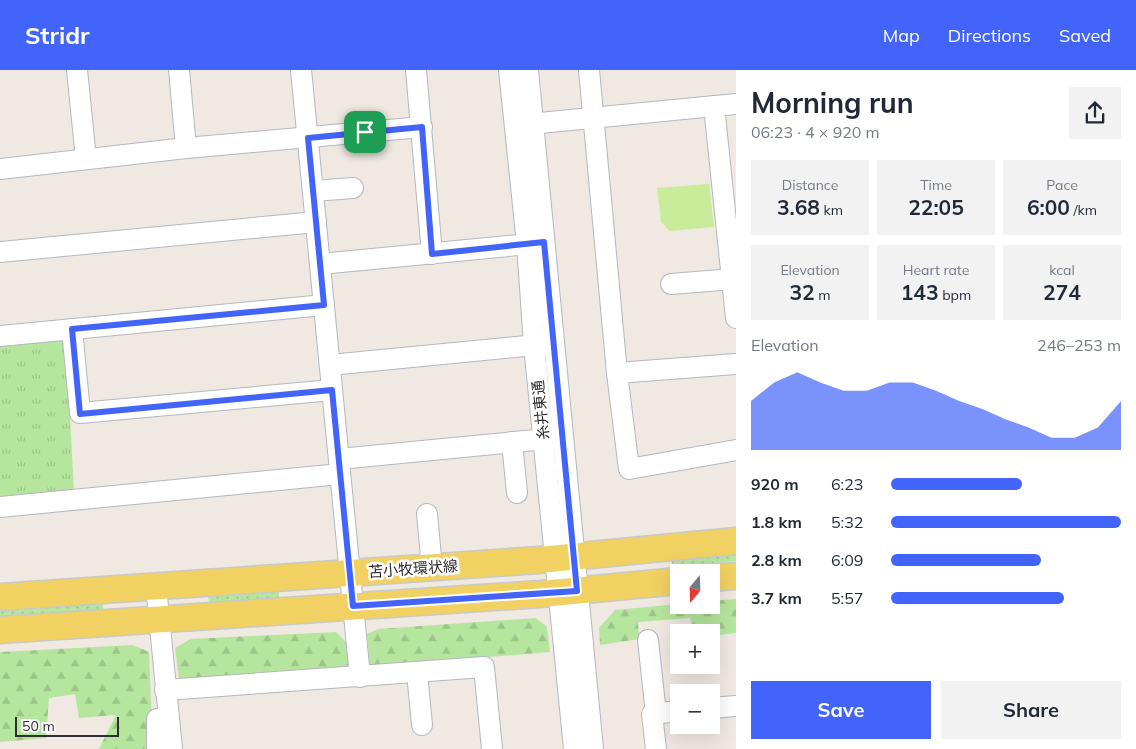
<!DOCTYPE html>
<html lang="en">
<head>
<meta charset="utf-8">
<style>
	body { margin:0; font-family:Mulish,"Noto Sans JP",sans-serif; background:#f2f2f3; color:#1f2937; height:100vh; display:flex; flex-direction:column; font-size:19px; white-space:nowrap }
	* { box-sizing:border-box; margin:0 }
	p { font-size:16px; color:#747a83 }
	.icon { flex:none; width:28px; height:28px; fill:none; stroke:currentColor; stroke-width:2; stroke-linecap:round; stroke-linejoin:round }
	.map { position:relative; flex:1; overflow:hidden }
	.drawer { display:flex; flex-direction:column; background:#fff; width:400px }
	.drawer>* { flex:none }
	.needle { width:32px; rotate:199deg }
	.buttons { position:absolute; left:670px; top:494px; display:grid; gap:10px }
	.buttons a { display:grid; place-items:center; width:50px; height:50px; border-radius:0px; background:#fff; box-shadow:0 5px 20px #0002; font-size:25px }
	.scale { position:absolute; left:15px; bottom:12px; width:104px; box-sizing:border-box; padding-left:5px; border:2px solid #2e2e2e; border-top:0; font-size:14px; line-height:18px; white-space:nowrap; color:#2e2e2e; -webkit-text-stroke:4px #fff; paint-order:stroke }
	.pin { position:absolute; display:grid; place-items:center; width:42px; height:42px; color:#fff; margin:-21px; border-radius:10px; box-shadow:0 2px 8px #0006 }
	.round { display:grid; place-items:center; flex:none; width:52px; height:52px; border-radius:0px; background:#f2f2f3 }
	.summary { display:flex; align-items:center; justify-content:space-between; height:85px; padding:0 15px }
	h1 { font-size:28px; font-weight:700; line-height:38px }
	.figures { display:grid; grid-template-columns:repeat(3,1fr); gap:8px; height:85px; padding:5px 15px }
	.figures div { display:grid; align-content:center; border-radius:0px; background:#f2f2f3; text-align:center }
	.figures b { font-size:21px; font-weight:700 }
	.figures small { font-size:14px; font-weight:400 }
	.figures p { font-size:14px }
	.chart { height:140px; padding:10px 15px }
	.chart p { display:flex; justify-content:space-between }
	.chart svg { width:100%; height:90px; margin-top:5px; fill:#4264fb; opacity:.7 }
	.cta { display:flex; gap:10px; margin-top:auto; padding:10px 15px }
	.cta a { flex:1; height:58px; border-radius:0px; background:#4264fb; color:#fff; font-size:20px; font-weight:700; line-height:58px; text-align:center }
	.cta a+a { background:#f2f2f3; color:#1f2937 }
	ul { padding:0 15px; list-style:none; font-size:16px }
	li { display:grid; grid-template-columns:80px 60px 1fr; align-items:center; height:38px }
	li i { height:12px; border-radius:6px; background:#4264fb }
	header { display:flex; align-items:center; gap:30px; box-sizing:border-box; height:70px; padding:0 25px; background:#4264fb; color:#fff }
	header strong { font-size:24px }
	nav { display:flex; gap:28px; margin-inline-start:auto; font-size:18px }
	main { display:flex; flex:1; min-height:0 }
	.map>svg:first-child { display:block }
</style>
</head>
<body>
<header>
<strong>Stridr</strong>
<nav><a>Map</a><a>Directions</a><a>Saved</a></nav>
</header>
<main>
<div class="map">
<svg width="736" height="679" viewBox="0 0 736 679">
	<defs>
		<pattern id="grass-dots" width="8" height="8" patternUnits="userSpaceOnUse" patternTransform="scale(1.25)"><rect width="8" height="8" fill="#b6e59e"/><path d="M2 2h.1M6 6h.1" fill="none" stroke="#9dc588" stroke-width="1.8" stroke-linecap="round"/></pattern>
		<pattern id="forest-firs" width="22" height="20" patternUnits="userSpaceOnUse" patternTransform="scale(1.25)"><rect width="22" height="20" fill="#b6e59e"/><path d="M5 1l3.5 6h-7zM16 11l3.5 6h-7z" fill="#9dc588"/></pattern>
		<pattern id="park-tufts" width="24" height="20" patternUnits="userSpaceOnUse" patternTransform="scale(1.25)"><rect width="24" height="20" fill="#b6e59e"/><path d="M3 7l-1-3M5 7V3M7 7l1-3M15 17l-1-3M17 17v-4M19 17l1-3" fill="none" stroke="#9dc588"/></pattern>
	</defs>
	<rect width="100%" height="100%" fill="#efe9e1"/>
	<!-- grass -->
	<g fill="url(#grass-dots)">
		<path d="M736 484V491L672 497V490Z"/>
		<path d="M279 518V528L209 534 208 524Z"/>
		<path d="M103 531V542L0 549V538Z"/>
	</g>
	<!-- forest -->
	<g fill="url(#forest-firs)">
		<path d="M736 529V563L711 566V562H693L690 548 638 552 639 569 600 575 599 558 615 540 679 534 711 535V531Z"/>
		<path d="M536 548 547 557 550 582 370 597 367 564 378 559Z"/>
		<path d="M336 562 349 575 351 596 179 609 175 578 191 569Z"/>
		<path d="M133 575 149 582 153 679H99L116 645 79 648 75 624 49 628 46 668 0 672V582Z"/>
	</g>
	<!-- park -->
	<path fill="url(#park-tufts)" d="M54 267 66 274 74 421 0 429V274Z"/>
	<!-- pitch -->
	<path fill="#c9ec9a" d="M709 114 714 157 670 161 661 152 657 118Z"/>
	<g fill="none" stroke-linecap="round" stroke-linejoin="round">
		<!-- minor casing -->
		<g stroke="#b4b7c1" stroke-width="22">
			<g id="minor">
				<path d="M77 0 86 89"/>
				<path d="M179 0 186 78"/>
				<path d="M301 0 360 607"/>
				<path d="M416 0 432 184"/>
				<path d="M509 0 527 174 534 275 574 679"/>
				<path d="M528 0 593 679"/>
				<path d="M589 0 617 303 629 399 736 380"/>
				<path d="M714 36 736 248"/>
				<path d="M519 55 736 34"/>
				<path d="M0 99 186 78 422 57"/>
				<path d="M313 121 353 118"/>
				<path d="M0 182 316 152"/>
				<path d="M320 194 540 173"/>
				<path d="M671 214 733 209"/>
				<path d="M72 259 80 343 332 320"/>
				<path d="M0 266 324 235"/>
				<path d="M330 295 546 274"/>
				<path d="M617 303 736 294"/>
				<path d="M512 372 517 423"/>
				<path d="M339 389 556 368"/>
				<path d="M0 437 340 404"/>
				<path d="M427 444 432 498"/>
				<path d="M156 516 172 679"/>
				<path d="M648 570 656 644"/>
				<path d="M417 602 422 655"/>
				<path d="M165 620 484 597 492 679"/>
				<path d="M711 638 736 636"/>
				<path d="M157 679V649H161"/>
				<path d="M656 679 652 644 679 641"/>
			</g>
		</g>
		<!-- major casing -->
		<g stroke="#c9c9c9" stroke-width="29">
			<g id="major">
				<path d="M711 508 736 506"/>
				<path d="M0 527 539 490 736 471"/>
				<path d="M0 560 541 524 679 511"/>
			</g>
		</g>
		<!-- minor -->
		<use href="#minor" stroke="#fff" stroke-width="20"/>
		<!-- major -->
		<use href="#major" stroke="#f2d163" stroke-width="26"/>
	</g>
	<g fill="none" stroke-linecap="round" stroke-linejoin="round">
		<!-- route casing -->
		<g stroke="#fff" stroke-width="10">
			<path id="route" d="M422 57 432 184 544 172 577 521 353 536 332 320 80 344 72 259 324 235 308 68Z"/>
		</g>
		<!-- route -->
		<use href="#route" stroke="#4264fb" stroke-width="6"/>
	</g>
	<g text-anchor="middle" stroke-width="5" stroke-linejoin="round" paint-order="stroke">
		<!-- street labels -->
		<g font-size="15" fill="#2e2e2e" stroke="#fff">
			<text transform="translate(541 340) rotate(-96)" y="5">糸井東通</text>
			<text transform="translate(413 499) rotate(-4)" y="5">苫小牧環状線</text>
		</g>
	</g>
</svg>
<div class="buttons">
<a><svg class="needle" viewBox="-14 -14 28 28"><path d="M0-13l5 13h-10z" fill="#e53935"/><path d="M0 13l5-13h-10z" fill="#747a83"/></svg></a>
<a>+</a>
<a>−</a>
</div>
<div class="scale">50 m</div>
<div class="pin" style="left:365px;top:62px;background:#1e9e55"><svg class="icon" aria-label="arrive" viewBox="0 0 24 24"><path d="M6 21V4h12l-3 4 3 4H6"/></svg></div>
</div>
<section class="drawer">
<div class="summary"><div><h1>Morning run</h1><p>06:23 · 4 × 920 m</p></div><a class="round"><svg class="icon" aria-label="share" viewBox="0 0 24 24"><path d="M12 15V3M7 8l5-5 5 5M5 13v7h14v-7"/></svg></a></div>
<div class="figures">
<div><p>Distance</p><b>3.68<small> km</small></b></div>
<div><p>Time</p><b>22:05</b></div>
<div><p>Pace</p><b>6:00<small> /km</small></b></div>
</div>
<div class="figures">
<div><p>Elevation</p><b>32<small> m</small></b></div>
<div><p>Heart rate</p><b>143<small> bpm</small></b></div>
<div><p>kcal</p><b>274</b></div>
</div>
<div class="chart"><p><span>Elevation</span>246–253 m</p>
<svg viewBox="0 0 160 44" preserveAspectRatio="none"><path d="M0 44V20L10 11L20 6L30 11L40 15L50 15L60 11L70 11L80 15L90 20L100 24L110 29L120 33L130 38L140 38L150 33L160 20V44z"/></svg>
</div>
<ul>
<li><b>920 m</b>6:23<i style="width:57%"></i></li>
<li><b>1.8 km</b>5:32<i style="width:100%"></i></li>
<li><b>2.8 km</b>6:09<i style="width:65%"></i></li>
<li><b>3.7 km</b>5:57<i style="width:75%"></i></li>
</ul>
<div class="cta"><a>Save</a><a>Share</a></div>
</section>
</main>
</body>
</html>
